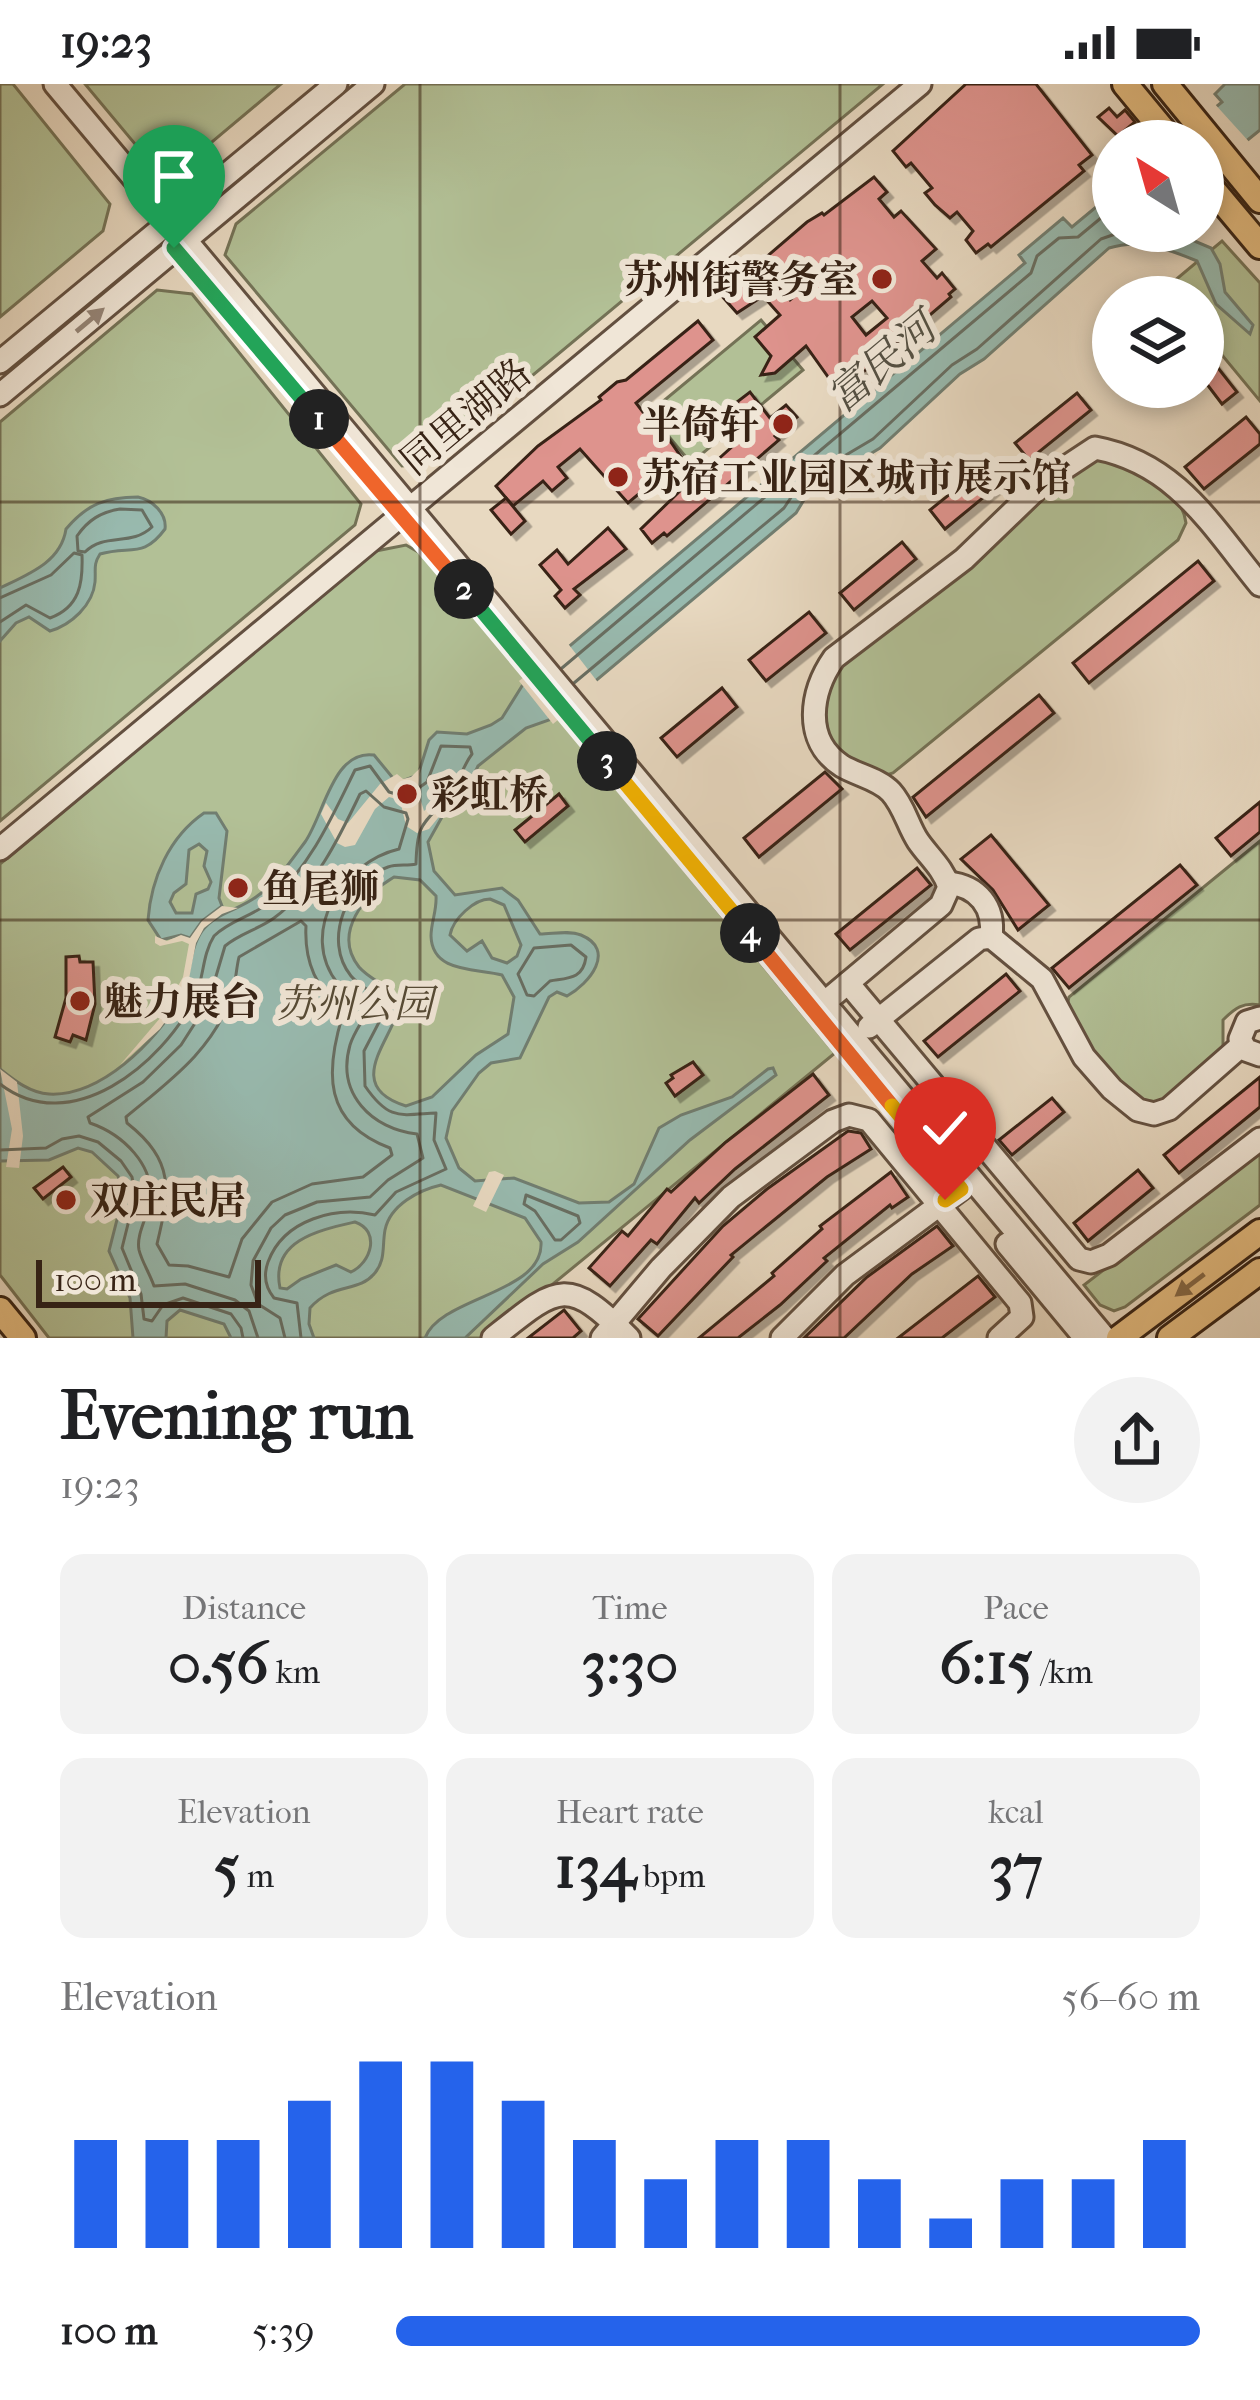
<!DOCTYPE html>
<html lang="en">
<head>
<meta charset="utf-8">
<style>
	body { margin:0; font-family:"IM FELL French Canon","Noto Serif SC",serif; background:#f2f2f2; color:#202124; height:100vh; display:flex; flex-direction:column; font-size:45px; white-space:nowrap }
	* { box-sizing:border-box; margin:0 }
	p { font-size:39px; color:#757577 }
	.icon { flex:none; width:66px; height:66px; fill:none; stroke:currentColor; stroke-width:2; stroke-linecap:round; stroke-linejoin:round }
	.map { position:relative; height:1254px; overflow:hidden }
	.side { display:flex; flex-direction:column; background:#fff; flex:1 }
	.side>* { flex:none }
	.needle { width:78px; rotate:323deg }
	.buttons { position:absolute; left:1092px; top:36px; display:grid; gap:24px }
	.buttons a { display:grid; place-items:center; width:132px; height:132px; border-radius:50%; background:#fff; box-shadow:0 6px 18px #0003; font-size:60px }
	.scale { position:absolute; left:36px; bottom:30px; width:225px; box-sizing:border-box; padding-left:12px; border:6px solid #372315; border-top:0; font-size:33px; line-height:42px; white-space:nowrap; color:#372315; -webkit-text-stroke:9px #f0e6d7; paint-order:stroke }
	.pin { position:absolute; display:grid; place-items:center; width:102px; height:102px; color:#fff; margin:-123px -51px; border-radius:50% 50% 50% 0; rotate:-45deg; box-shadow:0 0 12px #0007 }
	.pin .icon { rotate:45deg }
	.km { position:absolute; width:60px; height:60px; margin:-30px; border-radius:50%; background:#222; color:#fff; font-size:33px; line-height:60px; text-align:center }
	.round { display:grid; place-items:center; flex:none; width:126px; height:126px; border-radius:63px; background:#f2f2f2 }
	.summary { display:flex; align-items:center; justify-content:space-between; height:204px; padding:0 60px }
	h1 { font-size:66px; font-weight:700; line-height:90px }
	.stats { display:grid; grid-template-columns:repeat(3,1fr); gap:18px; height:204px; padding:12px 60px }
	.stats div { display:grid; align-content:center; border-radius:24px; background:#f2f2f2; text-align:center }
	.stats b { font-size:60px; font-weight:700 }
	.stats small { font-size:33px; font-weight:400 }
	.stats p { font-size:33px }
	.chart { height:336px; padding:24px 60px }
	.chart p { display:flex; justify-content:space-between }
	.chart svg { width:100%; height:216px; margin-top:12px; stroke:#2563eb; stroke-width:6 }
	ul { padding:0 60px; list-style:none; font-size:39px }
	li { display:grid; grid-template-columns:192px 144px 1fr; align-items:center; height:90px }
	li i { height:30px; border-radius:15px; background:#2563eb }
	.status { display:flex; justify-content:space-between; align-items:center; height:84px; padding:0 60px; background:#fff; direction:ltr }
	.status svg { height:33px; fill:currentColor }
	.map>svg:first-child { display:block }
</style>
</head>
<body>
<div class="status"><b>19:23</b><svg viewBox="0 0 49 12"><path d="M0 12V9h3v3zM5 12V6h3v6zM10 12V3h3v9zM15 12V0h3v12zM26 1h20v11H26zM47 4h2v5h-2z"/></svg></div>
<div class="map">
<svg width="1260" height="1254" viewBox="0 0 1260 1254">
	<defs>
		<filter id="shadow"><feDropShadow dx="5.5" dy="5.5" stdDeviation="0" flood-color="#0004"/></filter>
	</defs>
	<rect width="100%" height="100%" fill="#e8d9c1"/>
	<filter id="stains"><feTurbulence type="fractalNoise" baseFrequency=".00167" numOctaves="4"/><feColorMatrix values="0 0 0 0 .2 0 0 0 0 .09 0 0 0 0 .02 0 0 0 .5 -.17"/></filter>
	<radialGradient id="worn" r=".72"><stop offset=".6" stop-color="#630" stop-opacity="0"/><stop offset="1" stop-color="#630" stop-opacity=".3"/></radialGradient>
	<!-- green -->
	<g fill="#b2c096" stroke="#747256" stroke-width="3">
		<path d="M0 0H13L110 120 103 147 0 233Z"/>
		<path d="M85 0H281L181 84 150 78Z"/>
		<path d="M405 0H883L426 380 402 382 225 171 236 140Z"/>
		<path d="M1222 157 1260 199V317L1203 248V213H1175L1167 203Z"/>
		<path d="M157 206 192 210 361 420 355 441 0 737V338Z"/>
		<path d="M761 236 803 286 691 379 649 329Z"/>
		<path d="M1097 373C1129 384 1181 399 1186 439L1178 456 893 689 880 693C831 666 800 639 838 583L1038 413Z"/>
		<path d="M406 461 425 472 835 969 487 1254H49L0 1191V780L376 467Z"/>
		<path d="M1260 757V921C1243 918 1235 924 1223 936V964L1162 1017C1114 1024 1084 958 1067 923L1069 913Z"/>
		<path d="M1260 1066V1121L1125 1223 1114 1227 1100 1221 1084 1201Z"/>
	</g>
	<!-- water -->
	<g fill="#98baaf" stroke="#717e71" stroke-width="3" fill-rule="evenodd">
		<path d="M1225 0H1260V46L1203 92V57H1175L1222 18 1215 10Z"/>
		<path d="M1113 109V147H1171L1211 164 1220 180 1225 208 1253 241 1250 250 1216 220 1197 177C1168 165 1140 154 1109 164L984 275 960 290 880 364 810 406 796 429 549 636 526 644 478 682 462 716 442 733 428 758 434 787 455 811 502 804 518 816 540 850C553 850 569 846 581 851 617 866 589 900 567 912L557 908 549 913 520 974 491 979 479 989 452 1027 446 1054 459 1084 475 1097 514 1094 579 1119 609 1118 634 1100 659 1044 681 1031 732 1013 768 985 773 984 776 991 690 1056 578 1158 543 1180 465 1254H425C441 1212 544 1210 541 1158L525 1134 441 1101C419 1106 390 1121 385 1146 382 1162 386 1177 374 1190 358 1209 333 1198 310 1224L309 1240 314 1254H231L224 1240 180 1226 167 1237 166 1254H133L130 1214 109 1167 123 1112 118 1092 92 1068 78 1064 49 1076 0 1077V985C14 996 30 1009 49 1010 100 1013 156 958 179 916 191 895 188 867 202 847 215 829 239 826 256 813 276 799 291 777 305 758 324 731 333 665 374 671L397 699 418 691 429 656 437 648 467 650 491 641 502 634 522 602 1025 179 1019 171 1063 134 1072 143ZM394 793 420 796 436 812C437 827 431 838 431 852 432 890 478 884 502 891L514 913 508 950 476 971 432 1013 406 1022C335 1000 404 946 399 914 388 901 370 896 359 883 332 849 365 810 394 793ZM490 815 504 821 521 861 517 872 507 879 492 874 482 857 467 867 450 851C453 835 474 815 490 815ZM355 1138C381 1147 371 1179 351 1188L336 1181 301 1195 287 1205 280 1204C270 1156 320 1146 355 1138Z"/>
		<path d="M138 413C152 416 167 429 165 445 143 475 130 461 100 470 93 481 96 485 95 498 93 521 71 541 50 547L29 533 16 539 0 557V504C29 490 61 478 66 445 87 420 106 413 138 413Z"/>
		<path d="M204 729H216L227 747 219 814 222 822 202 837 190 854 181 851 161 856 148 836C151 795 169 753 204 729ZM199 760 207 767 204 782 211 798 208 805 196 810 192 829H176L170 818 174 809 186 800 189 766Z"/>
	</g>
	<!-- pier -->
	<g fill="#e8d9c1">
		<path d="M1213 18 1252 61 1203 98V57H1169Z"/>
		<path d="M566 557 600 601 553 640 519 597Z"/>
		<path d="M420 684 418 708 424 727 456 698 465 699 470 706 465 722 460 716 451 718 429 745 417 749 406 742 400 716 389 713 375 725 355 761 345 763 337 759 321 730 326 719 338 735 348 739 380 700 397 690 403 695 411 693Z"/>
		<path d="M222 822 238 824 222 830 204 844 196 859 189 895 179 918 160 945 120 981 161 933 183 893 189 860 182 857 160 862 155 859V852L167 857 181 851 190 854 202 837Z"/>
		<path d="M0 985 17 998 23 1052 19 1084 6 1083 12 1045Z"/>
		<path d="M495 1087 504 1091 486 1128 473 1122 489 1088Z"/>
	</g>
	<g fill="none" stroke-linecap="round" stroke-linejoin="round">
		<!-- shore -->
		<g stroke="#686e62" stroke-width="3">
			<path d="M120 425 142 426 152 443C131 463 105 448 85 468L78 467 77 452C88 436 101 428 120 425Z"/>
			<path d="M0 514 51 491 74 469 82 471C83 499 80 523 50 534L26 521 0 538"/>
			<path d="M562 584 1031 189 1037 172 1059 154 1078 153 1113 124"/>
			<path d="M574 599 784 424 802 397 873 355 952 281 977 265 1101 155 1124 147"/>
			<path d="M301 837 306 842C304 880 317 903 343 930 325 988 323 1039 390 1064L392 1071 363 1093 312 1100 272 1118 242 1155 229 1193 188 1182 169 1181 157 1160C170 1106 175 1077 127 1039L126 1033C168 998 214 966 232 910 236 898 236 885 239 873Z"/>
			<path d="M571 861 586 873C583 896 567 894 550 897L534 912 527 911 518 890 534 864Z"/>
			<path d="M0 1000C71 1055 162 980 195 914 204 894 202 871 214 852 230 836 254 832 271 817 311 781 332 733 355 686L370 682 389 708 406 713 427 698 441 662 470 663 472 670C462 683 458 702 448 713 423 741 417 738 416 780 407 782 397 780 388 783 347 797 322 856 351 892 361 904 377 910 388 921L364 967 365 1002C389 1037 400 1031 436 1029L434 1056 446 1085 396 1108 375 1131C336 1122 284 1135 268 1178 263 1192 265 1203 274 1214L297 1219 301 1254"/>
			<path d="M0 1066 46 1064 62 1055 79 1052 98 1058 121 1077 132 1093 135 1112 122 1164 141 1210 144 1235 152 1237 163 1221 183 1214 231 1230 241 1244 243 1254"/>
			<path d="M526 1111 578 1132 580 1139 561 1156H555L535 1127 524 1120Z"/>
			<path d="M258 1254 249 1227 235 1216 185 1200 154 1202C150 1190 142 1178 139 1166 136 1151 147 1133 150 1119 156 1081 122 1050 90 1039L88 1033 143 998 181 961 208 919 225 862C239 850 259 845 274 834 315 804 339 754 360 710L366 707 384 723 406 729 408 735 399 765C343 778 297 848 338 900 346 911 359 917 368 926 363 937 354 948 350 961 336 1010 372 1045 417 1050L423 1074 388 1096 370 1113 317 1118 285 1131 271 1144 253 1177 251 1201 258 1220 280 1234 285 1254"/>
		</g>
	</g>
	<!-- building -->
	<g fill="#de938d" stroke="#372315" stroke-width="3" fill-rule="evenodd" filter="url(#shadow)">
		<path d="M966 0H1036L1092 71 1079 81 1084 87 991 163 988 160 976 169 966 156 973 147 957 128 950 134 935 121 925 109 932 104 911 79 906 83 893 67Z"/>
		<path d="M1109 24 1117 33 1125 26 1135 38 1118 52 1098 33Z"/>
		<path d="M874 93 887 108 879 115 894 133 901 127 936 165 922 177 937 194 942 189 955 205 949 210 951 213 855 295 852 291 836 304 806 262 775 289 761 291 771 272 755 253 780 231 763 212 737 229 721 211 755 176 764 175 807 138 822 129 824 131ZM799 176 815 195 790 216 774 198ZM872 217 887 234 866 251 852 233Z"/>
		<path d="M698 237 713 256 636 319 655 344 659 341 693 390 701 383 704 388 755 342 737 318 750 308 770 334 786 321 797 333 775 352 779 356 667 452 664 449 652 459 641 445 682 405 666 387 628 419 580 365 558 383 567 394 552 407 543 397 513 422 496 402 538 362 601 316 599 313 617 298 626 296Z"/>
		<path d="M1211 275 1237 308 1222 320 1203 295V281Z"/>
		<path d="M1077 309 1091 326 1029 376 1015 359Z"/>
		<path d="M1246 333 1260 350V360L1204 405 1185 383Z"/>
		<path d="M986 381 1001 399 945 445 930 426Z"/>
		<path d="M506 414 525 437 511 450 491 426Z"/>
		<path d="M608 444 626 465 574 505 580 511 565 524 555 512 561 506 540 481 557 466 568 480Z"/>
		<path d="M902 458 916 475 854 526 840 509Z"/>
		<path d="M1198 477 1214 497 1089 599 1073 579Z"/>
		<path d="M809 528 826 549 766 597 749 576Z"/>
		<path d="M722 604 737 623 677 673 661 654Z"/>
		<path d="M1039 611 1054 629 926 733 913 713Z"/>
		<path d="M825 688 842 705 759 773 744 754Z"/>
		<path d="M559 710 568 722 525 758 515 746Z"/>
		<path d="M1260 718V748L1231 772 1216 754Z"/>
		<path d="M991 751 1049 821 1018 846 993 806 961 775Z"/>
		<path d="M1180 781 1197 801 1069 904 1052 884Z"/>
		<path d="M917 784 931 801 850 866 836 850Z"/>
		<path d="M79 872 80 878H93L95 920 86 956 73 951 70 958 55 953 66 914V873Z"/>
		<path d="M1006 890 1020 907 938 973 924 957Z"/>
		<path d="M693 978 703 991 675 1012 666 999 673 994 671 991Z"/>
		<path d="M813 990 829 1011 735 1085 699 1119 695 1114 657 1160 651 1156 610 1202 589 1184 622 1147 628 1152 667 1105 671 1108 726 1058Z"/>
		<path d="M1260 993V1023L1179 1089 1164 1071Z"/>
		<path d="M1052 1014 1064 1028 1012 1071 999 1056Z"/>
		<path d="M848 1047 861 1049 871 1065 827 1093 731 1171 733 1173 658 1252 638 1235 723 1142 767 1105Z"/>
		<path d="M63 1083 71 1093 43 1115 34 1104Z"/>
		<path d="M1138 1086 1153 1104 1088 1157 1074 1139Z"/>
		<path d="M891 1088 908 1113 892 1124 890 1121 824 1174 827 1177 780 1221 738 1254H699L774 1192 772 1189 822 1145 820 1142Z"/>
		<path d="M937 1142 953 1162 912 1190 844 1254H804L867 1193Z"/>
		<path d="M978 1192 995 1213 942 1254H898Z"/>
		<path d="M564 1226 581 1247 573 1254H528Z"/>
	</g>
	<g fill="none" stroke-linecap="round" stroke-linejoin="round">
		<!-- minor casing -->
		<g stroke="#635040" stroke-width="27">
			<g id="minor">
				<path d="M55 0 1105 1254"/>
				<path d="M0 278 336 0"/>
				<path d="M0 311 373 0"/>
				<path d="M0 765 920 0"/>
				<path d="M948 799C978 802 995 823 991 853"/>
				<path d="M848 899 1079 1175 1091 1178 1109 1171 1260 1055"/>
				<path d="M824 919 941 821 949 803C943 784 929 773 918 757 908 742 904 722 891 708 879 695 857 691 842 682 802 656 811 607 834 574L964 475 1045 397 1095 364C1176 379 1211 441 1260 501"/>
				<path d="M1260 934 1247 938 1240 955 1246 966 1260 971"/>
				<path d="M869 943 979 855 991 853 1042 895 1084 973 1112 1005 1138 1026 1154 1030 1169 1025 1242 961"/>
				<path d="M1007 1160 1085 1254"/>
				<path d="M493 1254C558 1202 567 1191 629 1254"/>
				<path d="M602 1254 661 1184 731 1113 833 1037 849 1031 869 1036 1020 1219 1022 1233 999 1254"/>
				<path d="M782 1254 845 1191 961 1105"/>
			</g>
		</g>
		<!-- major casing -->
		<g stroke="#372315" stroke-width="30">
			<g id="major">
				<path d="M1125 0 1172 57"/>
				<path d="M1165 0 1260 116"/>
				<path d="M1203 94 1260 162"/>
				<path d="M0 1226 23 1254"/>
				<path d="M1119 1254 1260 1148"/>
				<path d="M1170 1254 1260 1187"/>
			</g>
		</g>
		<!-- minor -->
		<use href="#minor" stroke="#f0e6d7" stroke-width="21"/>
		<!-- major -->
		<use href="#major" stroke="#e4bc80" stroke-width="24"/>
	</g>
	<!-- one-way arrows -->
	<defs><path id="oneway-solid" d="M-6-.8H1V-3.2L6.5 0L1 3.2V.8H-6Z" transform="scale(3)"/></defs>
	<use fill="#948476" href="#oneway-solid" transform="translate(90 236) rotate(-40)"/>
	<use fill="#856845" href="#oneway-solid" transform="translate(1190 1201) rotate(143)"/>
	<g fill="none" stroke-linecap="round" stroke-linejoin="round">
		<!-- split-1 casing -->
		<g stroke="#fff" stroke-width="24">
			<path id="split-1" d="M174 164 319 335"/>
		</g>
		<!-- split-2 casing -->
		<g stroke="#fff" stroke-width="24">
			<path id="split-2" d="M319 335 464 505"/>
		</g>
		<!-- split-3 casing -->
		<g stroke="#fff" stroke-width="24">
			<path id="split-3" d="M464 505 607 677"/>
		</g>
		<!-- split-4 casing -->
		<g stroke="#fff" stroke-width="24">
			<path id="split-4" d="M607 677 750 849"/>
		</g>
		<!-- split-5 casing -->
		<g stroke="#fff" stroke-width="24">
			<path id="split-5" d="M750 849 892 1022"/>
		</g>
		<!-- split-6 casing -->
		<g stroke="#fff" stroke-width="24">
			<path id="split-6" d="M892 1022 961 1105 945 1116"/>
		</g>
		<!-- split-1 -->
		<use href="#split-1" stroke="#22a559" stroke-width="15"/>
		<!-- split-2 -->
		<use href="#split-2" stroke="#f0652b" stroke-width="15"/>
		<!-- split-3 -->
		<use href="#split-3" stroke="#22a559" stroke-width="15"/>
		<!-- split-4 -->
		<use href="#split-4" stroke="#f5b400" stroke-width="15"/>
		<!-- split-5 -->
		<use href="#split-5" stroke="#f0652b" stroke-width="15"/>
		<!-- split-6 -->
		<use href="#split-6" stroke="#f5b400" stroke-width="15"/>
	</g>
	<!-- grid -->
	<path fill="none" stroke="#372315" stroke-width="3" stroke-opacity="0.55" d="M420 0V1254M840 0V1254M0 418H1260M0 836H1260"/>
	<!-- markers -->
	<g fill="#8f2418" stroke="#f0e6d7" stroke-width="4.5">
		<circle cx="882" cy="195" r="12"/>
		<circle cx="783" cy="340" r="12"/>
		<circle cx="618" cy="393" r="12"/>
		<circle cx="407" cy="710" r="12"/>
		<circle cx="238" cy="804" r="12"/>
		<circle cx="80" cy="917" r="12"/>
		<circle cx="66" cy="1116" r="12"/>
	</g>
	<g text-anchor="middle" stroke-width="12" stroke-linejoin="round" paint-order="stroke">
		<!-- poi labels -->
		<g font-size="39" font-weight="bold" fill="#372315" stroke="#f0e6d7" text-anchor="start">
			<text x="858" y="209" text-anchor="end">苏州街警务室</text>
			<text x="759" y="354" text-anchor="end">半倚轩</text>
			<text x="642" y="407">苏宿工业园区城市展示馆</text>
			<text x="431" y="724">彩虹桥</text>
			<text x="262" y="818">鱼尾狮</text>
			<text x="104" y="931">魅力展台</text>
			<text x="90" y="1130">双庄民居</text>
		</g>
		<!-- street labels -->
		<g font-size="39" fill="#372315" stroke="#f0e6d7">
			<text transform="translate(465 332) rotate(-40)" y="14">同里湖路</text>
		</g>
		<!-- park labels -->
		<g font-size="39" font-style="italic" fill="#564a35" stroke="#f0e6d7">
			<text x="355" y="933">苏州公园</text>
		</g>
		<!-- water labels -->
		<g font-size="42" font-style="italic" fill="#545043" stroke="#f0e6d7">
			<text transform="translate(881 278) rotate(-40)" y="15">富民河</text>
		</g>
	</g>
	<rect width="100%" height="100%" filter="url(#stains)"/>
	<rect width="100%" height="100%" fill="url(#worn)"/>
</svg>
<div class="buttons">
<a><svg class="needle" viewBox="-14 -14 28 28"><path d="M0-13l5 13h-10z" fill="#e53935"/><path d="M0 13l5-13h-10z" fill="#757577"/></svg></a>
<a><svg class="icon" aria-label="layers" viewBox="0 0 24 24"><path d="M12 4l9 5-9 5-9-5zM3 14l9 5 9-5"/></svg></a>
</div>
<div class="scale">100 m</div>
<div class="pin" style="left:174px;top:164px;background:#1e9e55"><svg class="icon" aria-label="arrive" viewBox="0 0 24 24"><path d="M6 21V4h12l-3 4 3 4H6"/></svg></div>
<div class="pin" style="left:945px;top:1116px;background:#d93025"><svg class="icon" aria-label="check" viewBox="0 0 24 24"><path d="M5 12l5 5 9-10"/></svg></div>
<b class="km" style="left:319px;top:335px">1</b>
<b class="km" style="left:464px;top:505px">2</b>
<b class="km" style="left:607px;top:677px">3</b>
<b class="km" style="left:750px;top:849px">4</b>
</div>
<section class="side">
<div class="summary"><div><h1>Evening run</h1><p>19:23</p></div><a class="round"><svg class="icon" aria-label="share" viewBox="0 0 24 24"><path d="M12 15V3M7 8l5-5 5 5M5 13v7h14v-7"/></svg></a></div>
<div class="stats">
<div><p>Distance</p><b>0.56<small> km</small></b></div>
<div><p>Time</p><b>3:30</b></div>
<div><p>Pace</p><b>6:15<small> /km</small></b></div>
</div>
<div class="stats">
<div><p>Elevation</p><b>5<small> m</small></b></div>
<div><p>Heart rate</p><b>134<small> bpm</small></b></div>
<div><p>kcal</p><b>37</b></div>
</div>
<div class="chart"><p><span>Elevation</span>56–60 m</p>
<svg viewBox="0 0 160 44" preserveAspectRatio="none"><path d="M5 44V22M15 44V22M25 44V22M35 44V14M45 44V6M55 44V6M65 44V14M75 44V22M85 44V30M95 44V22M105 44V22M115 44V30M125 44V38M135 44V30M145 44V30M155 44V22"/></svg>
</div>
<ul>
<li><b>100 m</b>5:39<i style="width:100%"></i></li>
</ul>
</section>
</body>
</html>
